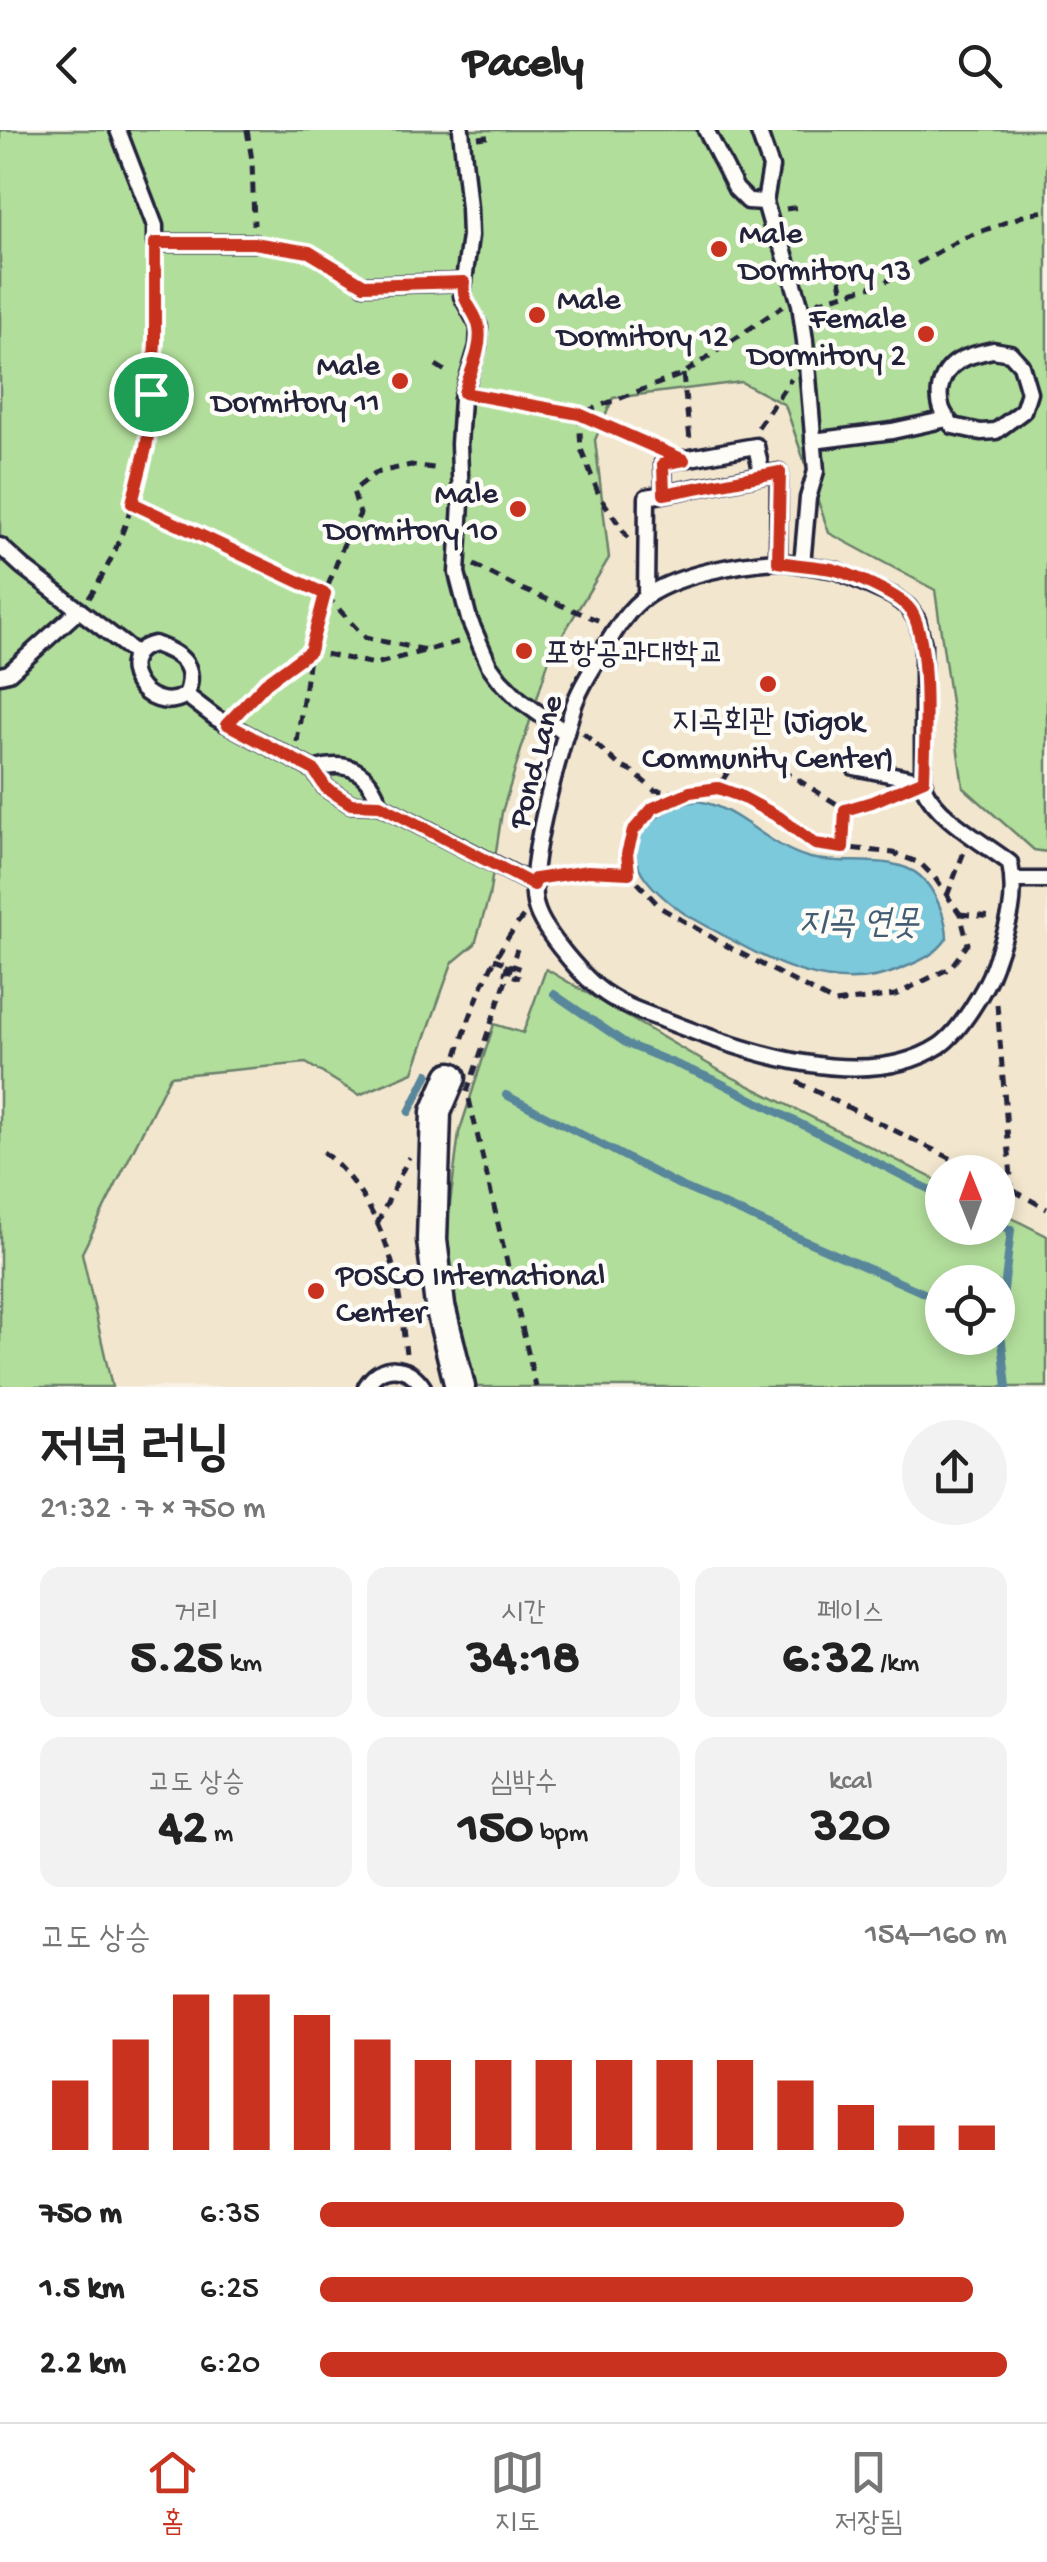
<!DOCTYPE html>
<html lang="ko">
<head>
<meta charset="utf-8">
<style>
	body { margin:0; font-family:"Gochi Hand","Poor Story",sans-serif; background:#f2f2f2; color:#222; height:100vh; display:flex; flex-direction:column; font-size:38px; white-space:nowrap }
	* { box-sizing:border-box; margin:0 }
	p { font-size:32px; color:#767676 }
	.icon { flex:none; width:55px; height:55px; fill:none; stroke:currentColor; stroke-width:2; stroke-linecap:round; stroke-linejoin:round }
	.map { position:relative; height:1257px; overflow:hidden }
	.side { display:flex; flex-direction:column; background:#fff; flex:1 }
	.side>* { flex:none }
	.needle { width:65px; rotate:359deg }
	.controls { position:absolute; left:925px; top:1025px; display:grid; gap:20px }
	.controls a { display:grid; place-items:center; width:90px; height:90px; border-radius:50%; background:#fff; box-shadow:0 5px 15px #0003; font-size:50px }
	.pin { position:absolute; display:grid; place-items:center; width:85px; height:85px; color:#fff; margin:-42px; border:5px solid #fff; border-radius:50%; box-shadow:0 2px 10px #0007 }
	.round { display:grid; place-items:center; flex:none; width:105px; height:105px; border-radius:52px; background:#f2f2f2 }
	.head { display:flex; align-items:center; justify-content:space-between; height:170px; padding:0 40px }
	h1 { font-size:55px; font-weight:700; line-height:75px }
	.figures { display:grid; grid-template-columns:repeat(3,1fr); gap:15px; height:170px; padding:10px 40px }
	.figures div { display:grid; align-content:center; border-radius:20px; background:#f2f2f2; text-align:center }
	.figures b { font-size:50px; font-weight:700 }
	.figures small { font-size:28px; font-weight:400 }
	.figures p { font-size:28px }
	.chart { height:280px; padding:20px 40px }
	.chart p { display:flex; justify-content:space-between }
	.chart svg { width:100%; height:180px; margin-top:10px; stroke:#c8321e; stroke-width:6 }
	ul { padding:0 40px; list-style:none; font-size:32px }
	li { display:grid; grid-template-columns:160px 120px 1fr; align-items:center; height:75px }
	li i { height:25px; border-radius:12px; background:#c8321e }
	header { display:flex; justify-content:space-between; align-items:center; height:130px; padding:0 40px; background:#fff; font-size:45px; font-weight:700 }
	.dock { display:flex; justify-content:space-around; align-items:center; height:140px; border-top:2px solid #e0e0e0; background:#fff; font-size:28px; color:#767676 }
	.dock a { display:grid; justify-items:center; gap:5px }
	.dock .selected { color:#c8321e }
	.map>svg:first-child { display:block }
</style>
</head>
<body>
<header><svg class="icon" aria-label="back" viewBox="0 0 24 24"><path d="M15 5l-7 7 7 7"/></svg>Pacely<svg class="icon" aria-label="search" viewBox="0 0 24 24"><circle cx="10" cy="10" r="6"/><path d="M15 15l6 6"/></svg></header>
<div class="map">
<svg width="1047" height="1257" viewBox="0 0 1047 1257">
	<rect width="100%" height="100%" fill="#f8f2e4"/>
	<filter id="ink" filterUnits="userSpaceOnUse"><feTurbulence type="fractalNoise" baseFrequency=".01" numOctaves="2"/><feDisplacementMap in="SourceGraphic" scale="20" xChannelSelector="R" yChannelSelector="G"/><feConvolveMatrix kernelMatrix="1 2 1 2 8 2 1 2 1" color-interpolation-filters="sRGB"/></filter>
	<g filter="url(#ink)">
		<!-- built -->
		<path fill="#f2e6ce" fill-rule="evenodd" d="M0 0H1047V1257H0ZM942 1042H998V1098H942ZM942 1152H998V1208H942Z"/>
		<!-- green -->
		<g fill="#b2de9b" stroke="#6a806b" stroke-width="2.5" fill-rule="evenodd">
			<path d="M0 0H1047V722L1034 720 963 657 935 460 829 403 785 275 741 252 613 268 595 310 609 428 550 526 502 682 489 767 475 814 452 833 413 942 359 965 306 933 170 946 82 1123 112 1257H0Z"/>
			<path d="M546 839 722 942 942 1053V1098H998V1081L1047 1106V1257H475L444 1121 459 1003 494 894 523 903ZM942 1152H998V1208H942Z"/>
		</g>
		<!-- water -->
		<path fill="#7cc9db" stroke="#58869b" stroke-width="2.5" d="M698 671C739 678 766 715 807 727 840 737 893 723 920 746 935 759 947 789 947 808 937 824 920 831 903 838 825 873 752 820 685 784 668 772 643 753 637 732 628 698 671 674 698 671Z"/>
		<g fill="none" stroke-linecap="round" stroke-linejoin="round">
			<!-- stream -->
			<g stroke="#58869b" stroke-width="8">
				<path d="M554 864 627 914 715 950 942 1066"/>
				<path d="M506 965 681 1056 942 1171"/>
				<path d="M409 982 428 944"/>
				<path d="M998 1094 1011 1100 1000 1194 1007 1257"/>
			</g>
			<!-- lane casing -->
			<g stroke="#22223b" stroke-width="21">
				<g id="lane">
					<path d="M118 0 155 96V113H254"/>
					<path d="M461 0 469 78 470 106 462 166 479 197 478 216 462 269 459 314 461 372 457 443 469 489 489 535 500 550 520 570 566 603"/>
					<path d="M706 0 736 59 748 71 765 72"/>
					<path d="M758 0 771 37 765 72 773 100 783 118 800 174 805 211 816 341 808 368 802 435"/>
					<path d="M364 155 464 152"/>
					<path d="M993 220 1010 223 1021 235 1029 262 1023 281 996 301 981 302 953 296C943 284 938 275 940 259 945 231 968 225 993 220Z"/>
					<path d="M813 311 892 301 947 289"/>
					<path d="M664 363 663 333 744 318 756 316 762 345"/>
					<path d="M0 416 23 437 135 523"/>
					<path d="M778 431 835 440 893 466 908 477 917 490 923 514V656C937 688 983 712 1010 733 1018 774 1007 798 994 836 986 859 959 903 939 916 865 964 742 921 669 892 648 884 625 877 606 864 585 850 543 802 536 777 524 739 561 619 573 578 579 558 591 542 601 524 613 504 627 479 648 465 680 444 740 433 778 431Z"/>
					<path d="M646 466 647 367 779 342 778 431"/>
					<path d="M154 514C180 523 198 535 186 565 146 590 107 524 154 514Z"/>
					<path d="M0 545 9 543 79 480"/>
					<path d="M186 565 216 588 314 640 326 658 351 674 380 675 535 755"/>
					<path d="M854 637 924 651"/>
					<path d="M314 640C348 629 369 641 380 675"/>
					<path d="M1013 750H1047"/>
					<path d="M366 1257C380 1232 408 1233 423 1257"/>
				</g>
			</g>
			<!-- street casing -->
			<g stroke="#22223b" stroke-width="35">
				<path id="street" d="M451 947 436 982 432 1110 440 1176 460 1257"/>
			</g>
			<!-- path -->
			<g stroke="#22223b" stroke-width="5" stroke-dasharray="10 8" stroke-linecap="butt">
				<path d="M247 0 252 30 254 95"/>
				<path d="M478 8 495 6"/>
				<path d="M786 79 799 77"/>
				<path d="M272 116 309 122 349 146"/>
				<path d="M840 149 843 164"/>
				<path d="M817 172 883 153 961 109 1031 83 1047 81"/>
				<path d="M436 235 450 244"/>
				<path d="M683 244 690 310"/>
				<path d="M482 266 579 284 657 318"/>
				<path d="M758 297 791 249"/>
				<path d="M132 373 325 464 365 508 427 520"/>
				<path d="M628 408 599 365 581 319 579 284 683 244 783 176"/>
				<path d="M474 435 519 458 600 491"/>
				<path d="M89 468C138 394 154 297 155 209 155 183 154 157 154 131"/>
				<path d="M239 581 265 553 310 521 325 464 343 416 360 384 353 361 375 343 411 335 441 339"/>
				<path d="M583 603 620 636 633 642 654 660 681 663"/>
				<path d="M297 612 310 521 375 534 458 512"/>
				<path d="M690 662 653 678 633 701 627 724 629 743 661 778 727 816 835 873 895 865 950 838 968 814 960 784 935 748 920 733 893 723 815 714 779 687 739 666 718 658"/>
				<path d="M692 662 718 658 735 630 771 633 845 679 872 673 893 664"/>
				<path d="M843 718 845 679"/>
				<path d="M552 747 588 741 629 743"/>
				<path d="M947 766 964 722"/>
				<path d="M960 784 992 787"/>
				<path d="M494 829 522 839"/>
				<path d="M508 834 505 843 520 848"/>
				<path d="M997 874 1012 1060"/>
				<path d="M457 925C473 876 490 828 523 787"/>
				<path d="M797 952 978 1042"/>
				<path d="M469 969 536 1257"/>
				<path d="M323 1022C363 1054 390 1109 398 1160 402 1181 403 1202 406 1223"/>
				<path d="M998 1052 1047 1079"/>
				<path d="M377 1094 409 1027"/>
			</g>
			<!-- lane -->
			<use href="#lane" stroke="#fdfcf7" stroke-width="14"/>
			<!-- street -->
			<use href="#street" stroke="#fdfcf7" stroke-width="28"/>
			<!-- path-bridge -->
			<path stroke="#22223b" stroke-width="5" stroke-dasharray="10 8" stroke-linecap="butt" d="M467 962 517 819"/>
		</g>
	</g>
	<g fill="none" stroke-linecap="round" stroke-linejoin="round" filter="url(#ink)">
		<!-- route casing -->
		<g stroke="#fff" stroke-width="20">
			<path id="route" d="M155 113H254L309 122 364 155 464 152C461 175 476 179 479 198 483 218 469 244 464 263L579 284 684 330 663 334 664 364 780 342 778 432C796 435 815 436 832 439 849 443 896 464 908 477 932 502 925 613 924 650L872 672 845 680 843 718 815 714 779 687 740 666 718 658 690 662 653 678 633 701 627 724 629 743 588 741 535 749 534 755 380 675 351 674 326 658 314 640 227 594 266 553 310 521 325 464 132 373 146 318 150 292 155 212Z"/>
		</g>
		<!-- route -->
		<use href="#route" stroke="#c8321e" stroke-width="12"/>
	</g>
	<!-- markers -->
	<g fill="#c8321e" stroke="#fdfcf7" stroke-width="4">
		<circle cx="719" cy="119" r="10"/>
		<circle cx="537" cy="185" r="10"/>
		<circle cx="926" cy="204" r="10"/>
		<circle cx="400" cy="251" r="10"/>
		<circle cx="518" cy="379" r="10"/>
		<circle cx="524" cy="521" r="10"/>
		<circle cx="768" cy="554" r="10"/>
		<circle cx="316" cy="1161" r="10"/>
	</g>
	<g text-anchor="middle" stroke-width="9" stroke-linejoin="round" paint-order="stroke">
		<!-- poi labels -->
		<g font-size="32" fill="#22223b" stroke="#fdfcf7" text-anchor="start">
			<text x="739" y="112">Male<tspan x="739" dy="37">Dormitory 13</tspan></text>
			<text x="557" y="178">Male<tspan x="557" dy="37">Dormitory 12</tspan></text>
			<text x="906" y="197" text-anchor="end">Female<tspan x="906" dy="37">Dormitory 2</tspan></text>
			<text x="380" y="244" text-anchor="end">Male<tspan x="380" dy="37">Dormitory 11</tspan></text>
			<text x="498" y="372" text-anchor="end">Male<tspan x="498" dy="37">Dormitory 10</tspan></text>
			<text x="544" y="532">포항공과대학교</text>
			<text x="768" y="600" text-anchor="middle">지곡회관 (Jigok<tspan x="768" dy="37">Community Center)</tspan></text>
			<text x="336" y="1154">POSCO International<tspan x="336" dy="37">Center</tspan></text>
		</g>
		<!-- street labels -->
		<g font-size="32" fill="#22223b" stroke="#fdfcf7">
			<text transform="translate(533 631) rotate(-75)" y="11">Pond Lane</text>
		</g>
		<!-- water labels -->
		<g font-size="35" font-style="italic" fill="#425c73" stroke="#fdfcf7">
			<text x="859" y="802">지곡 연못</text>
		</g>
	</g>
</svg>
<div class="controls">
<a><svg class="needle" viewBox="-14 -14 28 28"><path d="M0-13l5 13h-10z" fill="#e53935"/><path d="M0 13l5-13h-10z" fill="#767676"/></svg></a>
<a><svg class="icon" aria-label="locate" viewBox="0 0 24 24"><circle cx="12" cy="12" r="6"/><path d="M12 2v4M12 18v4M2 12h4M18 12h4"/></svg></a>
</div>
<div class="pin" style="left:151px;top:264px;background:#1e9e55"><svg class="icon" aria-label="arrive" viewBox="0 0 24 24"><path d="M6 21V4h12l-3 4 3 4H6"/></svg></div>
</div>
<section class="side">
<div class="head"><div><h1>저녁 러닝</h1><p>21:32 · 7 × 750 m</p></div><a class="round"><svg class="icon" aria-label="share" viewBox="0 0 24 24"><path d="M12 15V3M7 8l5-5 5 5M5 13v7h14v-7"/></svg></a></div>
<div class="figures">
<div><p>거리</p><b>5.25<small> km</small></b></div>
<div><p>시간</p><b>34:18</b></div>
<div><p>페이스</p><b>6:32<small> /km</small></b></div>
</div>
<div class="figures">
<div><p>고도 상승</p><b>42<small> m</small></b></div>
<div><p>심박수</p><b>150<small> bpm</small></b></div>
<div><p>kcal</p><b>320</b></div>
</div>
<div class="chart"><p><span>고도 상승</span>154–160 m</p>
<svg viewBox="0 0 160 44" preserveAspectRatio="none"><path d="M5 44V27M15 44V17M25 44V6M35 44V6M45 44V11M55 44V17M65 44V22M75 44V22M85 44V22M95 44V22M105 44V22M115 44V22M125 44V27M135 44V33M145 44V38M155 44V38"/></svg>
</div>
<ul>
<li><b>750 m</b>6:35<i style="width:85%"></i></li>
<li><b>1.5 km</b>6:25<i style="width:95%"></i></li>
<li><b>2.2 km</b>6:20<i style="width:100%"></i></li>
</ul>
</section>
<nav class="dock">
<a class="selected"><svg class="icon" aria-label="home" viewBox="0 0 24 24"><path d="M3 11l9-7 9 7M6 9v11h12V9"/></svg>홈</a>
<a><svg class="icon" aria-label="map" viewBox="0 0 24 24"><path d="M3 6l6-2 6 2 6-2v14l-6 2-6-2-6 2zM9 4v14M15 6v14"/></svg>지도</a>
<a><svg class="icon" aria-label="saved" viewBox="0 0 24 24"><path d="M7 4h10v16l-5-4-5 4z"/></svg>저장됨</a>
</nav>
</body>
</html>
